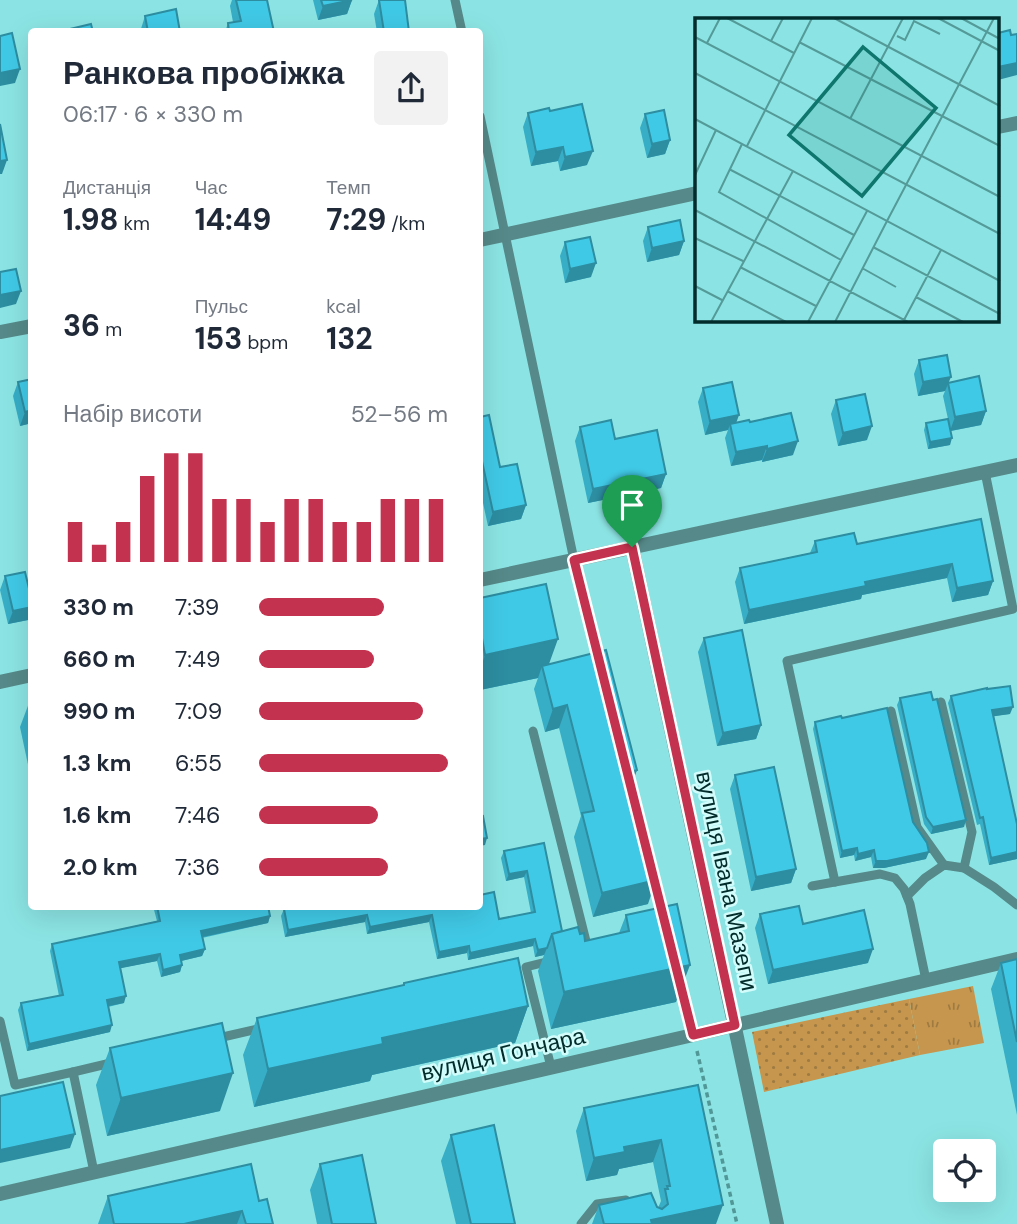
<!DOCTYPE html>
<html lang="uk">
<head>
<meta charset="utf-8">
<style>
	body { margin:0; font-family:"DM Sans",sans-serif; background:#f2f2f3; color:#1f2937; height:100vh; display:flex; flex-direction:column; font-size:26px; white-space:nowrap }
	* { box-sizing:border-box; margin:0 }
	p { font-size:23px; color:#747a83 }
	.icon { flex:none; width:38px; height:38px; fill:none; stroke:currentColor; stroke-width:2; stroke-linecap:round; stroke-linejoin:round }
	.map { position:relative; flex:1; overflow:hidden }
	.drawer { position:absolute; left:28px; top:28px; width:455px; height:882px; display:flex; flex-direction:column; background:#fff; border-radius:7px; box-shadow:0 7px 28px #0002 }
	.drawer>* { flex:none }
	.controls { position:absolute; left:933px; top:1139px; display:grid; gap:14px }
	.controls a { display:grid; place-items:center; width:63px; height:63px; border-radius:7px; background:#fff; box-shadow:0 7px 28px #0002; font-size:35px }
	.pin { position:absolute; display:grid; place-items:center; width:60px; height:60px; color:#fff; margin:-72px -30px; border-radius:50% 50% 50% 0; rotate:-45deg; box-shadow:0 0 7px #0007 }
	.pin .icon { rotate:45deg }
	.round { display:grid; place-items:center; flex:none; width:74px; height:74px; border-radius:7px; background:#f2f2f3 }
	.headline { display:flex; align-items:center; justify-content:space-between; height:119px; padding:0 35px }
	h1 { font-size:32px; font-weight:700; line-height:52px }
	.figures { display:grid; grid-template-columns:repeat(3,1fr); gap:10px; height:119px; padding:7px 35px }
	.figures div { display:grid; align-content:center }
	.figures b { font-size:30px; font-weight:700 }
	.figures small { font-size:19px; font-weight:400 }
	.figures p { font-size:19px }
	.chart { height:196px; padding:14px 35px }
	.chart p { display:flex; justify-content:space-between }
	.chart svg { width:100%; height:126px; margin-top:7px; stroke:#c3324e; stroke-width:6 }
	ul { padding:0 35px; list-style:none; font-size:23px }
	li { display:grid; grid-template-columns:112px 84px 1fr; align-items:center; height:52px }
	li i { height:18px; border-radius:9px; background:#c3324e }
	.map>svg:first-child { display:block }
</style>
</head>
<body>
<div class="map">
<svg width="1017" height="1224" viewBox="0 0 1017 1224">
	<defs>
		<pattern id="grass-dots" width="8" height="8" patternUnits="userSpaceOnUse" patternTransform="scale(1.75)"><rect width="8" height="8" fill="#c6964e"/><path d="M2 2h.1M6 6h.1" fill="none" stroke="#9f7b41" stroke-width="1.8" stroke-linecap="round"/></pattern>
		<pattern id="park-tufts" width="24" height="20" patternUnits="userSpaceOnUse" patternTransform="scale(1.75)"><rect width="24" height="20" fill="#c6964e"/><path d="M3 7l-1-3M5 7V3M7 7l1-3M15 17l-1-3M17 17v-4M19 17l1-3" fill="none" stroke="#9f7b41"/></pattern>
	</defs>
	<rect width="100%" height="100%" fill="#8be4e3"/>
	<!-- grass -->
	<path fill="url(#grass-dots)" d="M909 999 920 1055 764 1092 752 1032Z"/>
	<!-- park -->
	<path fill="url(#park-tufts)" d="M973 986 984 1043 920 1055 909 999Z"/>
	<g fill="none" stroke-linecap="round" stroke-linejoin="round">
		<!-- path -->
		<g stroke="#529797" stroke-width="3.5" stroke-dasharray="5 3.5" stroke-linecap="butt">
			<path d="M578 575 598 656"/>
			<path d="M655 881 662 911"/>
			<path d="M681 986 689 1019"/>
			<path d="M697 1051 737 1224"/>
		</g>
		<!-- lane -->
		<g stroke="#568989" stroke-width="9">
			<path d="M455 0 462 32"/>
			<path d="M480 116 574 560"/>
			<path d="M941 702 972 832 964 868"/>
			<path d="M891 711 917 827 944 865"/>
			<path d="M533 731 588 949"/>
			<path d="M835 882 787 661 1013 609 985 472"/>
			<path d="M812 886 880 874 895 878 904 889 910 904 926 980"/>
			<path d="M907 896 925 878 944 865 964 868 994 887 1017 905"/>
			<path d="M550 961 526 967 551 1067"/>
			<path d="M0 1021 15 1085 73 1072"/>
			<path d="M214 1039 262 1028"/>
			<path d="M94 1172 73 1072 115 1062"/>
			<path d="M581 1224 597 1204 626 1200"/>
		</g>
		<!-- street -->
		<g stroke="#568989" stroke-width="14">
			<path d="M998 127 1017 123"/>
			<path d="M480 240 697 193"/>
			<path d="M0 332 32 326"/>
			<path d="M632 547 777 1224"/>
			<path d="M480 580 1017 465"/>
			<path d="M0 682 32 675"/>
			<path d="M0 1194 693 1035 1017 959"/>
		</g>
	</g>
	<!-- wall -->
	<g fill="#37adc6">
		<path d="M232 0H267L274 32H225L228 23 233 22 230 6Z"/>
		<path d="M313 0H352L347 14 318 20Z"/>
		<path d="M379 0 409 32H377L374 14Z"/>
		<path d="M145 16 180 32H140Z"/>
		<path d="M550 111 587 165 560 171 558 161 531 166 523 127 528 113Z"/>
		<path d="M645 114 670 140 665 154 647 158 640 128Z"/>
		<path d="M648 227 684 241 679 255 647 262 643 241Z"/>
		<path d="M565 242 591 277 565 283 560 256Z"/>
		<path d="M919 360 986 411 981 425 951 431 950 445 928 449 924 430 926 423 948 419 943 396 945 391 918 396 914 374Z"/>
		<path d="M18 382 32 423 20 426 13 396Z"/>
		<path d="M703 388 736 423 750 422 793 455 762 462V460L731 466 725 438 728 430 705 435 698 402Z"/>
		<path d="M836 400 867 440 838 446 831 414Z"/>
		<path d="M480 417 500 467 526 505 521 519 488 526 480 489Z"/>
		<path d="M580 427 615 439 666 474 661 488 588 503 575 441Z"/>
		<path d="M981 519 993 581 988 595 952 602 947 578 862 595 861 599 744 624 735 582 740 568 810 553 815 541 857 544Z"/>
		<path d="M5 576 32 601V609L28 620 8 624 0 590Z"/>
		<path d="M480 598 548 665 637 770 632 782 648 904 593 917 574 837 581 816 559 728 545 732 534 689 538 678 480 690Z"/>
		<path d="M704 638 761 725 756 739 717 746 698 652Z"/>
		<path d="M32 695V773L30 774 20 727Z"/>
		<path d="M951 696 1010 714 993 716 1017 824V859L989 865 980 824 977 825 948 703Z"/>
		<path d="M900 698 933 700 964 827 931 834 924 824 897 705Z"/>
		<path d="M842 718 913 822 926 859 884 868H873L871 857 855 861 854 855 840 858 813 729 815 722Z"/>
		<path d="M735 775 796 869 791 883 751 891 730 789Z"/>
		<path d="M544 843 562 931 580 934 585 941 619 933 626 915 676 1002 551 1029 538 971 544 955 535 957 533 946 468 960 467 953 437 959 429 922 367 934 365 922 285 937 281 916 284 909 298 906 499 919 531 913 524 877 506 881 501 858 504 851Z"/>
		<path d="M153 906H268L270 916 268 923 202 938 205 949 202 956 181 961 182 965 180 972 161 977 157 961 120 968 124 1003 108 1007 110 1032 27 1051 18 1010 21 1003 59 996 50 951 52 944 157 921Z"/>
		<path d="M760 914 803 924 868 963 768 984 755 928Z"/>
		<path d="M1017 959V1115L991 989 1001 963Z"/>
		<path d="M404 983 528 1006 515 1043 372 1075 370 1081 254 1107 243 1055 257 1018 403 986Z"/>
		<path d="M110 1048 220 1111 107 1136 96 1085Z"/>
		<path d="M698 1085 716 1224H592L599 1205 658 1208 661 1201 653 1162 619 1169 617 1175 586 1181 576 1131 584 1108Z"/>
		<path d="M451 1135 515 1224H456L441 1161Z"/>
		<path d="M320 1164 376 1224H317L310 1190Z"/>
		<path d="M108 1196 259 1201 273 1224H98Z"/>
	</g>
	<!-- shaded-wall -->
	<g fill="#2d8da1">
		<path d="M352 0 347 14 318 20 323 6Z"/>
		<path d="M1017 63V75L998 80V67Z"/>
		<path d="M20 69 15 83 0 86V73Z"/>
		<path d="M670 140 665 154 647 158 652 144Z"/>
		<path d="M563 147 558 161 531 166 536 152Z"/>
		<path d="M593 151 587 165 560 171 565 157Z"/>
		<path d="M7 160 2 174H0V161Z"/>
		<path d="M684 241 679 255 647 262 652 248Z"/>
		<path d="M596 263 591 277 565 283 570 269Z"/>
		<path d="M21 291 16 304 0 308V295Z"/>
		<path d="M951 377 945 391 918 396 923 382Z"/>
		<path d="M32 410V423L20 426 25 412Z"/>
		<path d="M986 411 981 425 950 431 955 417Z"/>
		<path d="M739 415 734 429 730 424 728 430 705 435 710 421Z"/>
		<path d="M872 426 867 440 838 446 843 433Z"/>
		<path d="M952 438 950 445 928 449 930 442Z"/>
		<path d="M798 441 793 455 762 462 767 449Z"/>
		<path d="M767 446 762 460 731 466 736 452Z"/>
		<path d="M666 474 661 488 588 503 593 489Z"/>
		<path d="M526 505 521 519 488 526 493 512Z"/>
		<path d="M952 564 947 578 862 595 861 599 744 624 749 610 865 582Z"/>
		<path d="M993 581 988 595 952 602 957 588Z"/>
		<path d="M32 607 28 620 8 624 13 611Z"/>
		<path d="M558 639 545 675 542 666 538 678 480 690V670L485 655Z"/>
		<path d="M567 705 559 728 545 732 553 709Z"/>
		<path d="M1013 707 1010 714 989 717 992 710Z"/>
		<path d="M761 725 756 739 717 746 723 733Z"/>
		<path d="M637 770 628 794 630 772Z"/>
		<path d="M966 820 964 827 931 834 933 827Z"/>
		<path d="M487 838 485 845 480 846V839Z"/>
		<path d="M857 848 854 855 840 858 842 851Z"/>
		<path d="M874 850 871 857 855 861 858 854Z"/>
		<path d="M929 852 926 859 884 868H873L876 861Z"/>
		<path d="M1017 852V859L989 865 991 858Z"/>
		<path d="M796 869 791 883 751 891 756 877Z"/>
		<path d="M527 871 524 877 506 881 509 874Z"/>
		<path d="M656 880 648 904 593 917 602 893Z"/>
		<path d="M367 915 365 922 285 937 288 930Z"/>
		<path d="M432 915 429 922 367 934 370 927Z"/>
		<path d="M270 916 268 923 198 938 201 931Z"/>
		<path d="M535 939 533 946 468 960 470 953Z"/>
		<path d="M469 946 467 953 437 959 439 952Z"/>
		<path d="M547 948 544 955 535 957 538 950Z"/>
		<path d="M205 949 202 956 177 962 180 955Z"/>
		<path d="M873 949 868 963 768 984 773 970Z"/>
		<path d="M160 954 157 961 117 969 119 962Z"/>
		<path d="M182 965 180 972 161 977 163 970Z"/>
		<path d="M690 965 676 1002 551 1029 564 992Z"/>
		<path d="M126 996 124 1003 104 1007 107 1000Z"/>
		<path d="M528 1006 515 1043 372 1075 370 1081 254 1107 268 1069 382 1038Z"/>
		<path d="M112 1025 110 1032 27 1051 29 1044Z"/>
		<path d="M233 1073 220 1111 107 1136 121 1098Z"/>
		<path d="M75 1134 70 1148 0 1163V1150Z"/>
		<path d="M661 1140 653 1162 619 1169 617 1175 586 1181 594 1158 624 1147Z"/>
		<path d="M723 1205 716 1224H650L651 1220Z"/>
		<path d="M242 1211 237 1224H184Z"/>
	</g>
	<!-- building -->
	<g fill="#40c9e6" stroke="#2d8da1" stroke-width="2">
		<path d="M236 0H267L274 32H229L228 23 241 21Z"/>
		<path d="M321 0H352L323 6Z"/>
		<path d="M379 0H405L409 32H384Z"/>
		<path d="M176 9 180 32H148L145 16Z"/>
		<path d="M91 24 93 32H71L70 29Z"/>
		<path d="M1010 30 1011 35 1017 34V63L998 67V33Z"/>
		<path d="M12 33 20 69 0 73V36Z"/>
		<path d="M582 104 593 151 565 157 563 147 536 152 528 113 549 108 550 111Z"/>
		<path d="M664 110 670 140 652 144 645 114Z"/>
		<path d="M0 124 7 160 0 161Z"/>
		<path d="M680 220 684 241 652 248 648 227Z"/>
		<path d="M590 237 596 263 570 269 565 242Z"/>
		<path d="M16 269 21 291 0 295V272Z"/>
		<path d="M947 355 951 377 923 382 919 360Z"/>
		<path d="M979 376 986 411 955 417 948 383Z"/>
		<path d="M32 379V410L25 412 18 382Z"/>
		<path d="M732 382 739 415 710 421 703 388Z"/>
		<path d="M865 394 872 426 843 433 836 400Z"/>
		<path d="M791 413 798 441 767 449V446L736 452 730 424 749 420 750 422Z"/>
		<path d="M489 415 500 467 517 464 526 505 493 512 480 452V417Z"/>
		<path d="M948 419 952 438 930 442 926 423Z"/>
		<path d="M611 420 615 439 657 430 666 474 593 489 580 427Z"/>
		<path d="M981 519 993 581 957 588 952 564 865 582 866 586 749 610 740 568 817 552 815 541 854 533 857 544Z"/>
		<path d="M25 572 32 601V607L13 611 5 576Z"/>
		<path d="M546 584 558 639 485 655 480 627V598Z"/>
		<path d="M742 630 761 725 723 733 704 638Z"/>
		<path d="M606 650 637 770 630 772 656 880 602 893 582 813 594 811 567 705 553 709 542 666Z"/>
		<path d="M1010 686 1013 707 992 710 1017 824V852L991 858 983 817 980 818 951 696 987 688V689Z"/>
		<path d="M931 692 933 700 937 699 966 820 933 827 926 817 900 698Z"/>
		<path d="M887 708 913 822 927 843 929 852 887 861H876L874 850 858 854 857 848 842 851 815 722 841 716 842 718Z"/>
		<path d="M774 767 796 869 756 877 735 775Z"/>
		<path d="M483 816 487 838 480 839V817Z"/>
		<path d="M544 843 562 931 552 934 547 948 538 950 535 939 470 953 469 946 439 952 432 915 370 927 367 915 288 930 284 909 298 906H480V895L494 892 499 919 535 912 527 871 509 874 504 851Z"/>
		<path d="M677 904 690 965 564 992 552 934 578 927 580 934 584 933 585 941 629 931 626 915Z"/>
		<path d="M157 906H268L270 916 201 931 205 949 180 955 182 965 163 970 160 954 119 962 126 996 107 1000 112 1025 29 1044 21 1003 63 995 52 944 160 921Z"/>
		<path d="M799 906 803 924 864 910 873 949 773 970 760 914Z"/>
		<path d="M518 958 528 1006 382 1038 383 1044 268 1069 257 1018 404 985V983Z"/>
		<path d="M1017 959V1042L1001 963Z"/>
		<path d="M222 1023 233 1073 121 1098 110 1048Z"/>
		<path d="M63 1082 75 1134 0 1150V1096Z"/>
		<path d="M698 1085 723 1205 651 1220 652 1224H604L599 1205 651 1193 657 1207 662 1209 668 1204 665 1189H668L667 1186H670L661 1140 624 1147 625 1152 594 1158 584 1108Z"/>
		<path d="M494 1125 515 1224H471L451 1135Z"/>
		<path d="M362 1155 376 1224H332L320 1164Z"/>
		<path d="M251 1164 259 1201 267 1199 273 1224H246L242 1211 184 1224H114L108 1196Z"/>
	</g>
	<g fill="none" stroke-linecap="round" stroke-linejoin="round">
		<!-- route casing -->
		<g stroke="#fff" stroke-width="14">
			<path id="route" d="M632 547 735 1025 693 1035 574 560Z"/>
		</g>
		<!-- route -->
		<use href="#route" stroke="#c3324e" stroke-width="9"/>
	</g>
	<g text-anchor="middle" stroke-width="5" stroke-linejoin="round" paint-order="stroke">
		<!-- street labels -->
		<g font-size="23" fill="#022b2b" stroke="#d2fcfc">
			<text transform="translate(727 881) rotate(78)" y="8">вулиця Івана Мазепи</text>
			<text transform="translate(503 1054) rotate(-13)" y="8">вулиця Гончара</text>
		</g>
	</g>
	<!-- overview -->
	<g transform="translate(695 18)">
		<rect width="304" height="304" fill="#8be4e3"/>
		<path fill="none" stroke="#549a99" stroke-width="2" d="M32 0 99 35M139 0 305 88M243 0 305 33M266 0 305 21M202 18 210 22 219 3 245 16M0 19 305 179M76 23 88 0M104 24 305 128M12 25 25 0M0 55 305 216M0 101 305 263M155 101 208 0M47 126 24 174 146 242M52 128 117 0M34 151 159 217M0 157 21 112M0 192 213 304M192 203 299 0M0 220 48 243M178 229 305 296M45 249 121 288M167 250 201 269M0 268 27 282M32 273 91 304M221 279 268 304M209 302 246 232M16 304 98 153M113 304 172 193M140 304 192 203"/>
		<path fill="#0f766e" fill-opacity="0.15" stroke="#0f766e" stroke-width="3.5" d="M168 29 241 90 167 178 94 117Z"/>
		<rect width="304" height="304" fill="none" stroke="#022b2b" stroke-width="3.5"/>
	</g>
</svg>
<div class="controls">
<a><svg class="icon" aria-label="locate" viewBox="0 0 24 24"><circle cx="12" cy="12" r="6"/><path d="M12 2v4M12 18v4M2 12h4M18 12h4"/></svg></a>
</div>
<div class="pin" style="left:632px;top:547px;background:#1e9e55"><svg class="icon" aria-label="arrive" viewBox="0 0 24 24"><path d="M6 21V4h12l-3 4 3 4H6"/></svg></div>
<section class="drawer">
<div class="headline"><div><h1>Ранкова пробіжка</h1><p>06:17 · 6 × 330 m</p></div><a class="round"><svg class="icon" aria-label="share" viewBox="0 0 24 24"><path d="M12 15V3M7 8l5-5 5 5M5 13v7h14v-7"/></svg></a></div>
<div class="figures">
<div><p>Дистанція</p><b>1.98<small> km</small></b></div>
<div><p>Час</p><b>14:49</b></div>
<div><p>Темп</p><b>7:29<small> /km</small></b></div>
</div>
<div class="figures">
<div><b>36<small> m</small></b></div>
<div><p>Пульс</p><b>153<small> bpm</small></b></div>
<div><p>kcal</p><b>132</b></div>
</div>
<div class="chart"><p><span>Набір висоти</span>52–56 m</p>
<svg viewBox="0 0 160 44" preserveAspectRatio="none"><path d="M5 44V30M15 44V38M25 44V30M35 44V14M45 44V6M55 44V6M65 44V22M75 44V22M85 44V30M95 44V22M105 44V22M115 44V30M125 44V30M135 44V22M145 44V22M155 44V22"/></svg>
</div>
<ul>
<li><b>330 m</b>7:39<i style="width:66%"></i></li>
<li><b>660 m</b>7:49<i style="width:61%"></i></li>
<li><b>990 m</b>7:09<i style="width:87%"></i></li>
<li><b>1.3 km</b>6:55<i style="width:100%"></i></li>
<li><b>1.6 km</b>7:46<i style="width:63%"></i></li>
<li><b>2.0 km</b>7:36<i style="width:68%"></i></li>
</ul>
</section>
</div>
</body>
</html>
